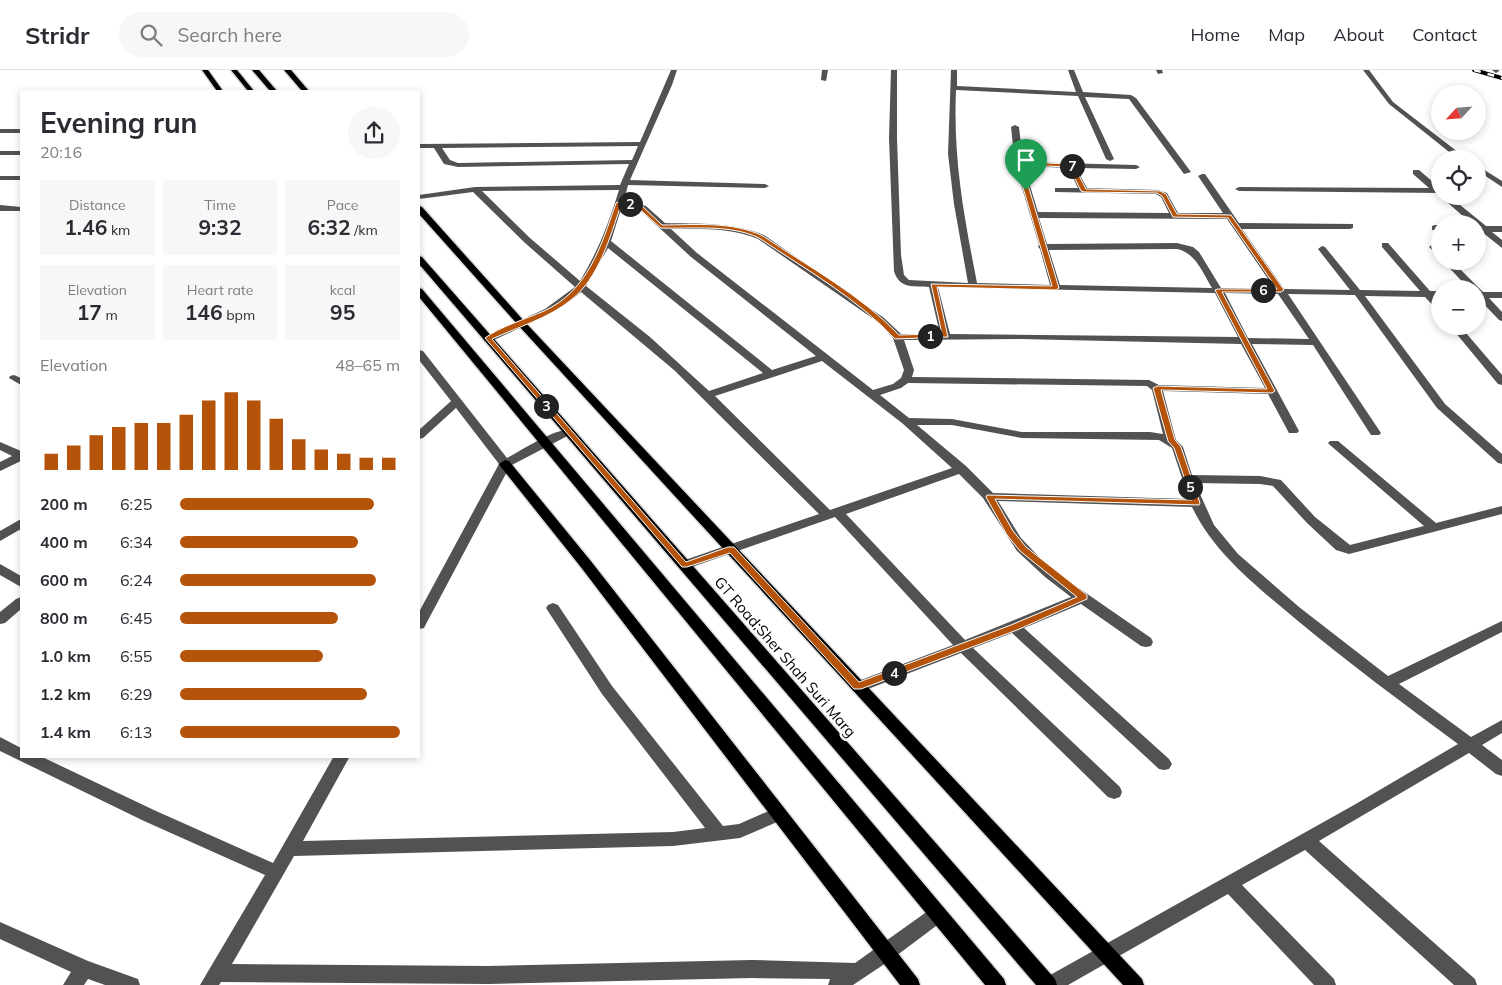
<!DOCTYPE html>
<html lang="en">
<head>
<meta charset="utf-8">
<style>
	body { margin:0; font-family:Mulish,sans-serif; background:#f7f7f7; color:#2b2b33; height:100vh; display:flex; flex-direction:column; font-size:19px; white-space:nowrap }
	* { box-sizing:border-box; margin:0 }
	p { font-size:16px; color:#7c7c81 }
	.icon { flex:none; width:28px; height:28px; fill:none; stroke:currentColor; stroke-width:2; stroke-linecap:round; stroke-linejoin:round }
	.map { position:relative; flex:1; overflow:hidden }
	.panel { position:absolute; left:20px; top:20px; width:400px; height:668px; display:flex; flex-direction:column; background:#fff; border-radius:0px; box-shadow:0 2px 8px #0003 }
	.panel>* { flex:none }
	.needle { width:32px; rotate:244deg }
	.tools { position:absolute; left:1431px; top:15px; display:grid; gap:10px }
	.tools a { display:grid; place-items:center; width:55px; height:55px; border-radius:50%; background:#fff; box-shadow:0 2px 8px #0003; font-size:25px }
	.pin { position:absolute; display:grid; place-items:center; width:42px; height:42px; color:#fff; margin:-51px -21px; border-radius:50% 50% 50% 0; rotate:-45deg; box-shadow:0 0 5px #0007 }
	.pin .icon { rotate:45deg }
	.km { position:absolute; width:25px; height:25px; margin:-12px; border-radius:50%; background:#222; color:#fff; font-size:14px; line-height:25px; text-align:center }
	.round { display:grid; place-items:center; flex:none; width:52px; height:52px; border-radius:26px; background:#f7f7f7 }
	.head { display:flex; align-items:center; justify-content:space-between; height:85px; padding:0 20px }
	h1 { font-size:28px; font-weight:700; line-height:38px }
	.stats { display:grid; grid-template-columns:repeat(3,1fr); gap:8px; height:85px; padding:5px 20px }
	.stats div { display:grid; align-content:center; border-radius:0px; background:#f7f7f7; text-align:center }
	.stats b { font-size:21px; font-weight:700 }
	.stats small { font-size:14px; font-weight:400 }
	.stats p { font-size:14px }
	.chart { height:140px; padding:10px 20px }
	.chart p { display:flex; justify-content:space-between }
	.chart svg { width:100%; height:90px; margin-top:5px; stroke:#b45309; stroke-width:6 }
	ul { padding:0 20px; list-style:none; font-size:16px }
	li { display:grid; grid-template-columns:80px 60px 1fr; align-items:center; height:38px }
	li i { height:12px; border-radius:6px; background:#b45309 }
	header { display:flex; align-items:center; gap:30px; box-sizing:border-box; height:70px; padding:0 25px; background:#fff; border-bottom:1px solid #e1e1e2 }
	header strong { font-size:24px }
	nav { display:flex; gap:28px; margin-inline-start:auto; font-size:18px }
	.search { width:350px; height:45px; background:#f7f7f7; display:flex; align-items:center; gap:12px; box-sizing:border-box; padding:0 18px; border-radius:28px; color:#7c7c81; font-size:19px }
	.map>svg:first-child { display:block }
</style>
</head>
<body>
<header>
<strong>Stridr</strong>
<div class="search"><svg class="icon" aria-label="search" viewBox="0 0 24 24"><circle cx="10" cy="10" r="6"/><path d="M15 15l6 6"/></svg>Search here</div>
<nav><a>Home</a><a>Map</a><a>About</a><a>Contact</a></nav>
</header>
<div class="map">
<svg width="1502" height="915" viewBox="0 0 1502 915">
	<rect width="100%" height="100%" fill="#fff"/>
	<g fill="none" stroke-linecap="round" stroke-linejoin="round">
		<!-- major casing -->
		<g stroke="#dbdbdb" stroke-width="3">
			<g id="major">
				<path d="M202 0H208L223 21H217Z"/>
				<path d="M231 0H237L254 21H248Z"/>
				<path d="M252 0H259L277 21H270Z"/>
				<path d="M284 0H291L309 21H302Z"/>
				<path d="M419 136 422 137 524 251 1142 909 1144 915H1123L518 255 419 144Z"/>
				<path d="M419 186 422 187 1055 909 1057 915H1036L419 194Z"/>
				<path d="M419 218 422 219 1004 909 1006 915H985L419 227Z"/>
				<path d="M505 390 509 391 590 490 918 909 920 915H900L580 496 501 397 499 394Z"/>
			</g>
		</g>
		<!-- minor -->
		<g fill="#525252" fill-rule="evenodd">
			<path d="M671 0H677L672 15 630 110 765 114 769 116 765 118 628 115 624 131 646 136 665 153C699 154 732 152 764 165L884 248 901 264H940L929 217C914 216 899 219 894 201L889 68 891 0H897V68L901 185 904 205 909 210 968 213 954 134 948 84 951 0H957V16L1076 22 1068 0H1074L1083 22 1131 25 1136 28 1191 102 1184 104 1129 29 1085 27 1114 89 1110 91 1106 89 1078 26 956 20C953 89 964 146 977 213L1050 215 1040 179 1038 177 1039 175 1015 94 1011 57 1015 55 1019 57 1023 92 1136 95 1140 97 1136 99 1076 98 1087 118 1158 120 1167 123 1178 143H1223L1198 106 1202 104H1205L1239 153 1353 154V158L1350 159H1242L1284 219 1350 220 1318 179 1322 176 1325 177 1360 220 1420 221 1382 177V173H1388L1430 221H1440V227H1435L1440 232V241L1437 240 1425 227 1365 226 1445 334 1502 384V394L1498 393 1437 338 1355 225 1288 224 1381 363 1379 365H1371L1313 275 1252 274 1299 361 1297 363H1289L1268 324 1163 321 1176 370 1183 377 1192 405 1260 406 1281 410 1315 447 1350 475 1424 456 1330 375 1328 373 1330 371H1338L1436 453 1502 436V444L1349 484 1336 480 1307 453 1273 416 1260 414 1195 413 1214 455 1238 484 1299 537 1388 606 1502 551V562L1399 614 1471 667 1502 650V663L1482 675 1502 690V706L1496 704 1469 683 1319 771 1475 909 1477 915H1454L1305 780 1242 815 1334 909 1336 915H1314L1228 824 1068 915H1041L1043 909 1354 735 1458 674C1404 634 1350 594 1298 551 1258 517 1215 485 1192 437L998 431 1021 468 1040 488 1070 512 1151 568 1153 572 1151 576 1146 577 1141 576 1081 534 1024 558 1169 689 1172 694 1169 699 1164 700 1159 699 1012 563 973 578 1120 717 1122 722 1120 727 1114 729 1108 727 961 583 863 621 858 623 853 621 851 617 853 613 953 575 835 447 689 498H679L678 495 679 492 819 444 674 300 581 222C555 245 522 256 492 271H484V267L545 239 575 217 524 172 473 122 419 129V125L475 117 620 115 629 94 458 97 444 94 434 78H419V74L640 72ZM638 76 632 90 458 93 450 90 442 78ZM1024 96 1068 98 1078 118H1055V122L1156 124 1161 127 1169 143 1038 142ZM619 120C608 155 599 179 580 211L530 168 482 121ZM622 136 640 140 691 187 816 286 772 300 611 171ZM1039 148 1227 149 1275 219 1221 218 1199 182 1193 177 1177 173 1047 174ZM671 159C701 159 730 157 758 169L878 252 893 268 904 300 901 308 893 314 873 320 697 183ZM608 178 763 303 709 321 650 267 586 216ZM1177 179C1196 183 1202 202 1212 218L1060 215 1049 180ZM938 217 1215 223 1238 267 950 264ZM1225 223 1278 224 1309 269 1248 268ZM1020 269 1241 274 1265 318 1159 315 1149 310 912 307 914 300 904 270ZM822 291 902 353 952 398 830 440 715 326ZM908 313 1147 316 1152 320 1163 364 1150 362H1022L952 349 909 348 880 325 901 318ZM917 355H952L1022 368 1159 370 1172 378 1189 429 993 423 966 396ZM959 404 983 428 1017 481 1045 507 1071 527 965 570 846 444Z"/>
			<path d="M822 0H828L826 11 821 10Z"/>
			<path d="M1156 0H1162L1163 3 1158 4Z"/>
			<path d="M1363 0H1369L1393 32 1467 89H1458L1389 34Z"/>
			<path d="M1492 0H1499V1L1496 3Z"/>
			<rect x="0" y="59" width="21" height="4"/>
			<rect x="0" y="81" width="21" height="4"/>
			<path d="M1478 96 1502 111V117L1478 101Z"/>
			<path d="M1413 100H1419L1440 118V123L1239 121 1235 119 1239 117 1429 118 1413 104Z"/>
			<rect x="0" y="106" width="21" height="4"/>
			<path d="M1440 126H1449L1486 156H1502V162H1492L1502 170V178L1482 162 1478 161V154H1472Z"/>
			<path d="M0 135 21 137V141H0Z"/>
			<path d="M1435 155H1440V161L1432 160V156Z"/>
			<path d="M1433 174 1440 179V187L1429 177Z"/>
			<path d="M1443 191H1452L1483 222H1502V228H1489L1502 242V251L1499 250 1478 228V219H1469Z"/>
			<path d="M1450 256H1460L1502 305V315L1498 314Z"/>
			<path d="M419 280 423 281 507 388C521 381 558 356 573 360L575 362 510 396 426 554 424 558 419 559V542L499 394 456 338 423 368 419 369V360L451 331 419 290Z"/>
			<path d="M14 305 21 308V315L9 308 10 306Z"/>
			<path d="M0 372 21 381V391L0 401V392L12 386 0 380Z"/>
			<path d="M21 449V459L0 471V461Z"/>
			<path d="M0 494 21 506V517L0 505Z"/>
			<path d="M21 527V539L5 553 0 554V542L16 529Z"/>
			<path d="M553 533 558 535 612 616 723 756 739 754 778 737 784 739 786 744 784 749 740 768 673 776 294 786 232 894 488 896 752 890 855 893 932 838 938 836 944 838 947 844 944 850 892 889 853 915H828L830 909 752 908 488 914 221 912 219 915H200L265 805 144 751 0 681V667L21 678V686H40L156 741 273 793 334 686H350L303 771 673 762 705 758 602 624 546 538 548 535Z"/>
			<path d="M0 852 88 891 138 909 140 915H105L88 909 84 915H63L71 902 0 869Z"/>
		</g>
		<!-- major -->
		<use href="#major" fill="#000" fill-rule="evenodd"/>
		<!-- rail casing -->
		<g stroke="#000" stroke-width="4">
			<path id="rail" d="M1474 0 1502 8"/>
		</g>
		<!-- rail -->
		<use href="#rail" stroke="#fff" stroke-width="2.5" stroke-dasharray="7" stroke-linecap="butt"/>
	</g>
	<!-- route -->
	<path fill="#b45309" stroke="#fff" fill-rule="evenodd" d="M1019 92 1073 94 1086 119 1160 121 1166 124 1177 144 1231 145 1284 220 1281 222H1222L1275 321 1272 323 1161 320 1175 370 1181 377 1200 433 1199 435 995 429 1013 461 1026 477 1087 525V529L1017 560 861 619H854L730 483 687 497H682L485 268C499 257 526 249 544 241 588 221 601 176 616 133L618 132 640 134 662 155C696 155 732 151 763 166 809 197 861 225 899 265L942 264 931 214 1052 216 1016 94ZM1022 95 1069 97 1081 121 1084 122 1157 123 1162 126 1173 147 1228 148 1277 219H1218L1215 220 1267 319 1157 316 1153 318 1168 371 1174 378 1192 430 987 425 986 427 1007 465 1020 481 1077 527 1011 555 859 612 734 477H728L686 492 492 269C518 257 549 248 571 230 599 208 610 167 621 135L637 137 661 158C693 159 730 154 759 168 805 199 857 228 895 269L948 267 937 217 1056 220 1059 218Z"/>
	<g text-anchor="middle" stroke-width="5" stroke-linejoin="round" paint-order="stroke">
		<!-- street labels -->
		<g font-size="15" fill="#000" stroke="#fff">
			<text transform="translate(785 587) rotate(49)" y="5">GT Road;Sher Shah Suri Marg</text>
		</g>
	</g>
</svg>
<div class="tools">
<a><svg class="needle" viewBox="-14 -14 28 28"><path d="M0-13l5 13h-10z" fill="#e53935"/><path d="M0 13l5-13h-10z" fill="#7c7c81"/></svg></a>
<a><svg class="icon" aria-label="locate" viewBox="0 0 24 24"><circle cx="12" cy="12" r="6"/><path d="M12 2v4M12 18v4M2 12h4M18 12h4"/></svg></a>
<a>+</a>
<a>−</a>
</div>
<div class="pin" style="left:1026px;top:120px;background:#1e9e55"><svg class="icon" aria-label="arrive" viewBox="0 0 24 24"><path d="M6 21V4h12l-3 4 3 4H6"/></svg></div>
<b class="km" style="left:930px;top:266px">1</b>
<b class="km" style="left:630px;top:134px">2</b>
<b class="km" style="left:546px;top:336px">3</b>
<b class="km" style="left:894px;top:603px">4</b>
<b class="km" style="left:1190px;top:417px">5</b>
<b class="km" style="left:1263px;top:220px">6</b>
<b class="km" style="left:1072px;top:96px">7</b>
<section class="panel">
<div class="head"><div><h1>Evening run</h1><p>20:16</p></div><a class="round"><svg class="icon" aria-label="share" viewBox="0 0 24 24"><path d="M12 15V3M7 8l5-5 5 5M5 13v7h14v-7"/></svg></a></div>
<div class="stats">
<div><p>Distance</p><b>1.46<small> km</small></b></div>
<div><p>Time</p><b>9:32</b></div>
<div><p>Pace</p><b>6:32<small> /km</small></b></div>
</div>
<div class="stats">
<div><p>Elevation</p><b>17<small> m</small></b></div>
<div><p>Heart rate</p><b>146<small> bpm</small></b></div>
<div><p>kcal</p><b>95</b></div>
</div>
<div class="chart"><p><span>Elevation</span>48–65 m</p>
<svg viewBox="0 0 160 44" preserveAspectRatio="none"><path d="M5 44V36M15 44V32M25 44V27M35 44V23M45 44V21M55 44V21M65 44V17M75 44V10M85 44V6M95 44V10M105 44V19M115 44V29M125 44V34M135 44V36M145 44V38M155 44V38"/></svg>
</div>
<ul>
<li><b>200 m</b>6:25<i style="width:88%"></i></li>
<li><b>400 m</b>6:34<i style="width:81%"></i></li>
<li><b>600 m</b>6:24<i style="width:89%"></i></li>
<li><b>800 m</b>6:45<i style="width:72%"></i></li>
<li><b>1.0 km</b>6:55<i style="width:65%"></i></li>
<li><b>1.2 km</b>6:29<i style="width:85%"></i></li>
<li><b>1.4 km</b>6:13<i style="width:100%"></i></li>
</ul>
</section>
</div>
</body>
</html>
